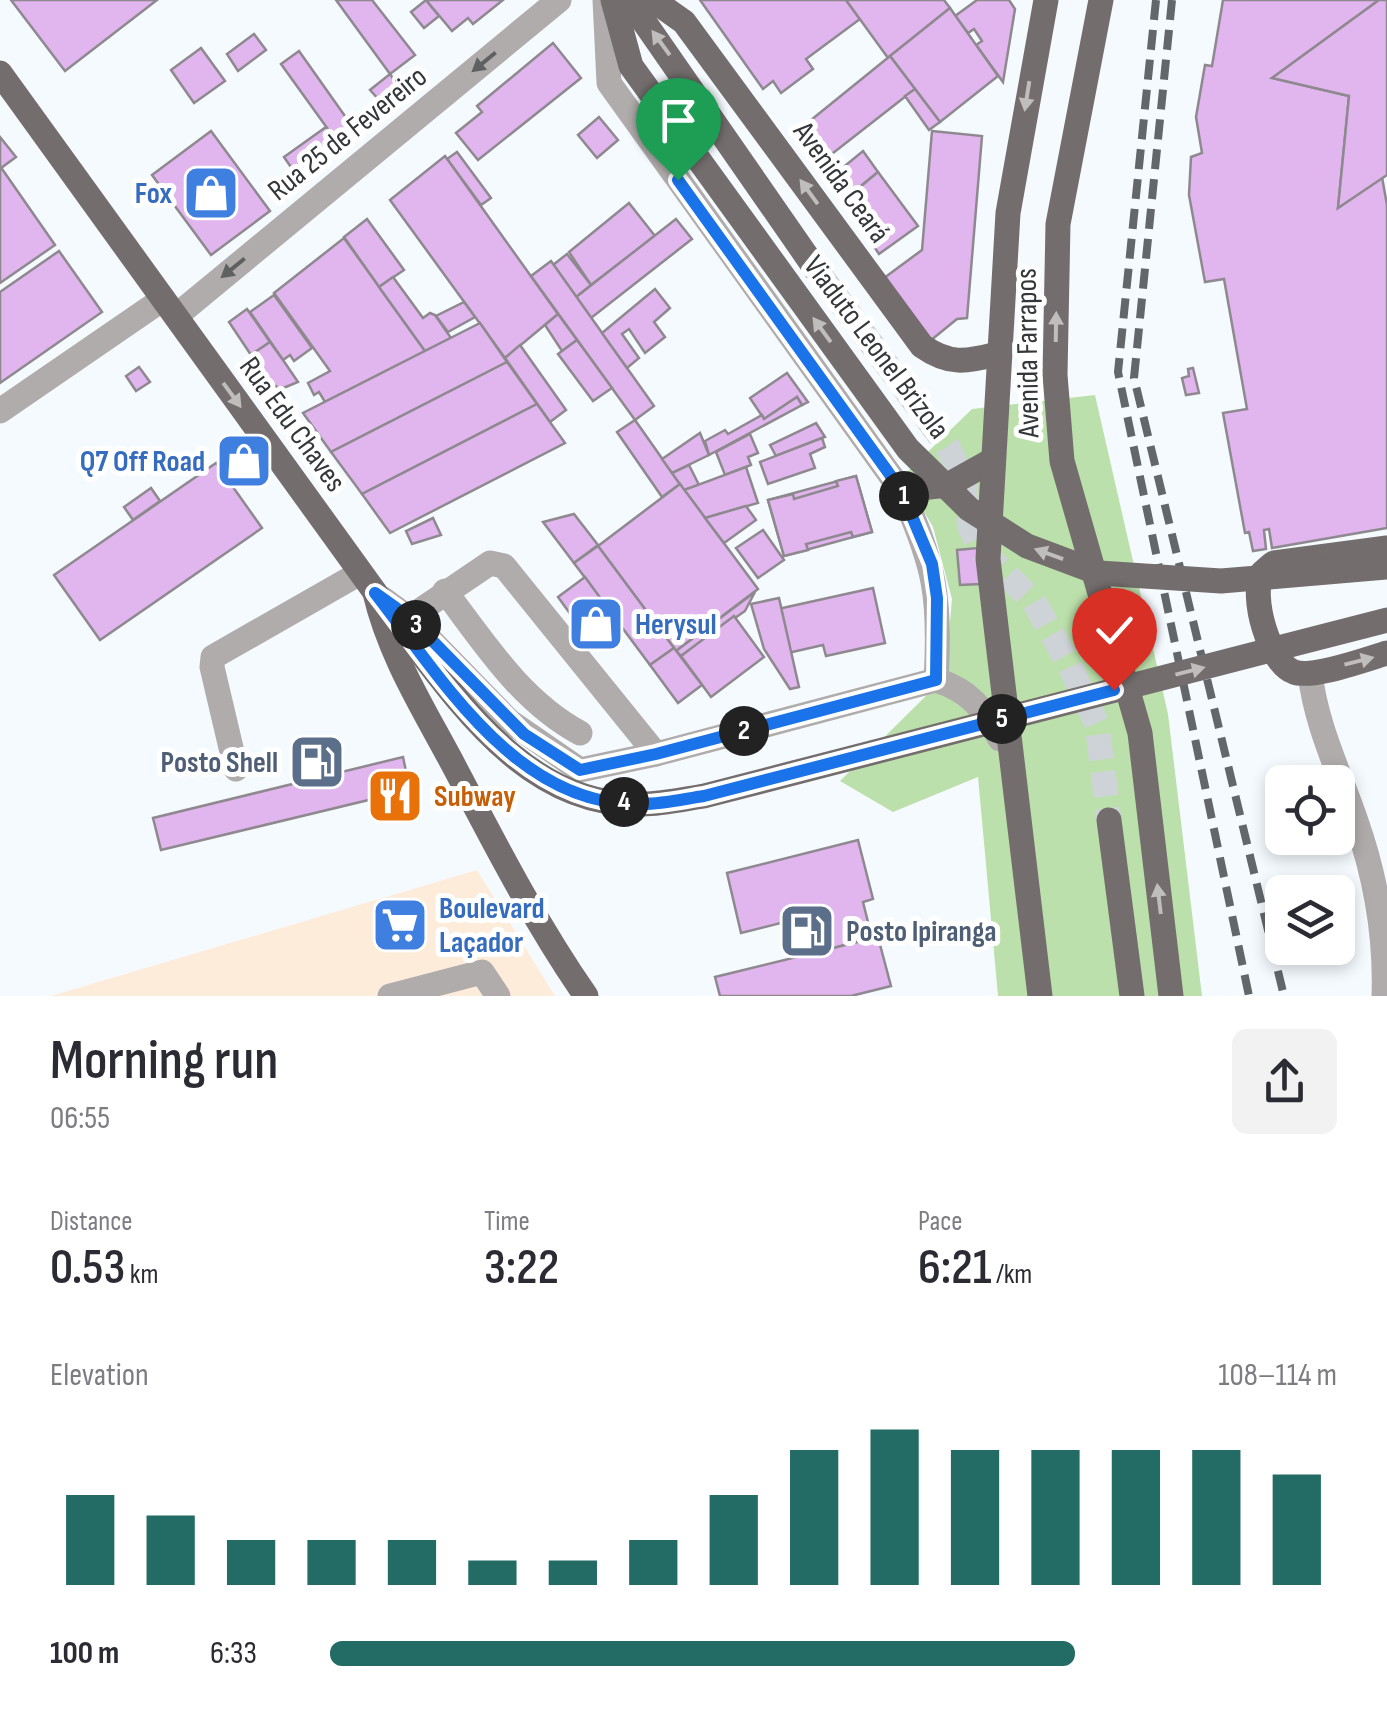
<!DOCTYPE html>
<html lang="en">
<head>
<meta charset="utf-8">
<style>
	body { margin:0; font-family:"Sofia Sans Condensed",sans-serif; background:#f2f2f3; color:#2b2b33; height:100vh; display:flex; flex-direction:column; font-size:38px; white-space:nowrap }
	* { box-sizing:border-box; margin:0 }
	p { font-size:32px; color:#7c7c81 }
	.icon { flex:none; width:55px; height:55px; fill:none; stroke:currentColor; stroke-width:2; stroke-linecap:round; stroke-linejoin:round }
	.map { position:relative; height:996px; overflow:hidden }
	.sheet { display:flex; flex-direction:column; background:#fff; flex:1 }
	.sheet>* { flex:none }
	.fabs { position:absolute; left:1265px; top:765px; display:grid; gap:20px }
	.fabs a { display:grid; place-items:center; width:90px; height:90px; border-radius:15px; background:#fff; box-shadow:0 5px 15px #0003; font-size:50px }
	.pin { position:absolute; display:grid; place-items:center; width:85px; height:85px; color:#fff; margin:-102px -42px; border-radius:50% 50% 50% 0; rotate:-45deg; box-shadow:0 0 10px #0007 }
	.pin .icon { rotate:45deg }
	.km { position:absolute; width:50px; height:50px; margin:-25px; border-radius:50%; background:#222; color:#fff; font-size:28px; line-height:50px; text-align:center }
	.round { display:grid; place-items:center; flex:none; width:105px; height:105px; border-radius:15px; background:#f2f2f3 }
	.summary { display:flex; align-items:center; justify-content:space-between; height:170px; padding:0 50px }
	h1 { font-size:55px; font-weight:600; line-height:75px }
	.figures { display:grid; grid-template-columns:repeat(3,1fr); gap:15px; height:170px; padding:10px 50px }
	.figures div { display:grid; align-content:center }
	.figures b { font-size:50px; font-weight:600 }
	.figures small { font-size:28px; font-weight:400 }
	.figures p { font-size:28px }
	.chart { height:280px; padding:20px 50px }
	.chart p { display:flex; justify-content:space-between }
	.chart svg { width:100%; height:180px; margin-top:10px; stroke:#226c65; stroke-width:6 }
	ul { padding:0 50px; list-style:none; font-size:32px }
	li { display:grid; grid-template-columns:160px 120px 1fr; align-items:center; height:75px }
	li i { height:25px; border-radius:12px; background:#226c65 }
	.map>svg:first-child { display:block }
</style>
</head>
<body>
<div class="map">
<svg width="1387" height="996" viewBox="0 0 1387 996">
	<rect width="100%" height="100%" fill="#f5faff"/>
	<!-- commercial -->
	<path fill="#feecdb" d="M477 870 555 996H51Z"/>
	<!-- green -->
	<path fill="#bce0ab" d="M1095 395 1168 714 1202 996H998L978 777 893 812 840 781 945 677 952 599 933 527 903 476 972 409Z"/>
	<!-- building -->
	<g fill="#e1b5ed" stroke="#8e898f" stroke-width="2.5">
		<path d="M11 0H157L65 71Z"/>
		<path d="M336 0H372L415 55 390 74Z"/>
		<path d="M426 0 439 16 424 28 411 12Z"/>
		<path d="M426 0H503L473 24 468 18 452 31Z"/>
		<path d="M700 0H846L860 19 806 59 813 69 781 93 773 81 763 89Z"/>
		<path d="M846 0H944L950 8 888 58Z"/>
		<path d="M977 0H1009L1015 9 1003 82 976 45 982 41 974 29 968 33 955 16Z"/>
		<path d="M1223 0H1379L1272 78 1349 96 1338 208 1382 177 1387 205V528L1272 548 1269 529 1264 530 1266 549 1253 551 1249 532 1245 533 1223 413 1247 409 1224 279 1205 282 1189 195 1191 157 1202 153 1196 117 1205 65 1212 66Z"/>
		<path d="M1379 0H1387V175L1338 208 1349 96 1272 78Z"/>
		<path d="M950 8 998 76 940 122 890 56Z"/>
		<path d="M254 34 266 50 238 71 227 54Z"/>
		<path d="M553 43 581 78 478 160 456 133 482 112 477 106Z"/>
		<path d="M201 48 225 81 194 103 171 70Z"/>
		<path d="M299 51 352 126 335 139 281 64Z"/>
		<path d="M890 56 915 89 819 164 795 133Z"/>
		<path d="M390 74 399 87 381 102 370 90Z"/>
		<path d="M915 89 940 122 929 130 905 96Z"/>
		<path d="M599 117 618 140 597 158 578 135Z"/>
		<path d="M326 127 335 139 295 173 284 157Z"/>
		<path d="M211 131 270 211 211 255 152 175Z"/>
		<path d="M932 131 982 136 967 318 957 319 930 341 880 281 922 250Z"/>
		<path d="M0 137 16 157 1 168 0 166Z"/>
		<path d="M863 151 878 172 845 199 829 179Z"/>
		<path d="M457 152 491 198 481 205 447 159Z"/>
		<path d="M445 156 558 314 505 358 390 200Z"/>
		<path d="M0 166 55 245 0 283Z"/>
		<path d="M878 172 918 226 879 254 843 201Z"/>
		<path d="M629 203 655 236 591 285 569 252Z"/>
		<path d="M367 219 404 270 379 287 344 237Z"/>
		<path d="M676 219 692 239 591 318 576 297Z"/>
		<path d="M344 238 425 351 325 402 319 392 314 395 308 383 330 371 274 293Z"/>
		<path d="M59 251 102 312 0 383V292Z"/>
		<path d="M567 254 591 285 576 297 553 265Z"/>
		<path d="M551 261 654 406 635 420 531 276Z"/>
		<path d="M393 277 423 318 430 313 435 315 451 338 425 351 379 287Z"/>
		<path d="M655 289 670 308 654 322 665 337 645 353 629 329 622 334 639 358 627 368 602 333Z"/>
		<path d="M274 295 312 348 294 361 290 355 283 360 250 312Z"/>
		<path d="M464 302 475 317 448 332 436 316Z"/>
		<path d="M247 309 270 342 251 355 229 322Z"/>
		<path d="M558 314 577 340 562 351 545 325Z"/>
		<path d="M480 323 507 362 331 452 303 413Z"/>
		<path d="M577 340 612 388 593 401 558 354Z"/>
		<path d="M270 342 283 360 298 382 281 389 274 385 252 354Z"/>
		<path d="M520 345 566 410 550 422 505 358Z"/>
		<path d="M507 362 537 404 362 494 331 452Z"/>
		<path d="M139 367 150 382 136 391 126 376Z"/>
		<path d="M1193 368 1199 393 1186 395 1182 378 1189 376 1188 369Z"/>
		<path d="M787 373 808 402 802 405 797 397 764 419 750 398Z"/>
		<path d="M797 397 802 405 709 455 705 441 725 430 728 434 762 415 764 419Z"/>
		<path d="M537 404 565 443 390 533 362 494Z"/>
		<path d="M635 420 680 484 662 497 617 432Z"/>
		<path d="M816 423 825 437 776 456 770 445Z"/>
		<path d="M700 433 709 455 672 473 662 459Z"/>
		<path d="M750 434 758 453 748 457 751 465 725 475 716 452Z"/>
		<path d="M822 438 825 447 810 454 815 468 768 484 760 462Z"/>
		<path d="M216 463 262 528 100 640 54 575Z"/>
		<path d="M689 465 699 485 684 490 672 473Z"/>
		<path d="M746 467 758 503 705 518 684 490Z"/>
		<path d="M856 476 872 532 784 556 768 500Z"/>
		<path d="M856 476 872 532 853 537 851 532 806 544 808 550 784 556 768 500 793 494 794 499 838 486 836 481Z"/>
		<path d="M680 484 758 589 676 651 598 546Z"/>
		<path d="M151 488 160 501 133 520 124 507Z"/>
		<path d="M746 506 756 520 724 543 705 518Z"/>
		<path d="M574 514 598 545 574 563 543 522Z"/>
		<path d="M433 518 441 535 412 544 406 531Z"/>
		<path d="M763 530 784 560 758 578 736 548Z"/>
		<path d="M598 546 674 648 650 665 574 563Z"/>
		<path d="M978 548 980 584 960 585 957 550Z"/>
		<path d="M585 577 601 599 574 619 558 597Z"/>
		<path d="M873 588 885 643 826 656 823 645 788 653 778 609Z"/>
		<path d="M755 592 745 611 681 656 676 651Z"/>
		<path d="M779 598 799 687 790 689 764 649 751 604Z"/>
		<path d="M734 616 764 657 711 697 681 656Z"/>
		<path d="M674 648 702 685 678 703 650 665Z"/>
		<path d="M403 757 410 790 161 850 153 818Z"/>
		<path d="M858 840 873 899 863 902 872 938 833 948 824 912 741 933 727 873Z"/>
		<path d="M878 937 891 986 851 996H720L715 977Z"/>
	</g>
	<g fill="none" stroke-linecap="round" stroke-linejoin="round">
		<!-- major-tunnel -->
		<path stroke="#ced3d7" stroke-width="25" stroke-dasharray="25 12" stroke-linecap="butt" d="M815 268 948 447 964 482 970 527 980 549 1034 602 1070 666 1097 724 1109 820"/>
		<!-- minor -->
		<g stroke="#b0acac" stroke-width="25">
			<path d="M605 0 609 83 901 490C935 566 941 597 936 680"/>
			<path d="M176 316 559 0"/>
			<path d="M0 411 163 299"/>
			<path d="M445 591C485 644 521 701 580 733"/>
			<path d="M383 599 409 618 509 721 580 770 656 754 936 680C971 691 982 708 1000 739"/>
			<path d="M409 618 490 563 504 566 656 754"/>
			<path d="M1310 673C1316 726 1339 771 1356 821 1376 878 1386 936 1384 996"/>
			<path d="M236 769 212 667 213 657 360 573"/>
			<path d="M390 996 482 972 498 996"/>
		</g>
		<!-- major -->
		<g stroke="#746d6d" stroke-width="25">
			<path d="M629 0 815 268"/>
			<path d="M653 0 684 22 922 346C949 365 966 362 997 354"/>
			<path d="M1101 0 1058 224 1055 375 1062 461 1140 733 1171 996"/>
			<path d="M0 73 385 606"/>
			<path d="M901 490 948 485 991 461"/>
			<path d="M1387 548 1274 563C1272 564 1263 572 1262 573 1250 597 1269 663 1294 672 1312 679 1367 659 1387 653"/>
			<path d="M375 593C390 657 425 711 455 768 496 846 536 924 586 996"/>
			<path d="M1109 820 1132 996"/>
			<path d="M1040 996 988 559 1008 213 1046 0"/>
		</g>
		<!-- rail -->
		<g stroke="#64676a" stroke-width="8" stroke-dasharray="20 10" stroke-linecap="butt">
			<path d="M1156 0 1118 372 1249 996"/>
			<path d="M1172 0 1134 378 1284 996"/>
		</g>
		<!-- major-bridge -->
		<g stroke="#746d6d" stroke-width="25">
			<path d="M613 0 631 66 908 449 969 509 1027 546 1099 573 1221 581 1387 567"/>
			<path d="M385 606C451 689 521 809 643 804 663 804 684 799 704 796L1387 620"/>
		</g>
	</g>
	<!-- one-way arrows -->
	<defs><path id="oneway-solid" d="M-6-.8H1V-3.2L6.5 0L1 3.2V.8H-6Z" transform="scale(2.5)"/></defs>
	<g fill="#c0bdbd">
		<use href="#oneway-solid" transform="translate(661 43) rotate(-126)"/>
		<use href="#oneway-solid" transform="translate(1027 96) rotate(99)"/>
		<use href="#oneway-solid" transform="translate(809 192) rotate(-126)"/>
		<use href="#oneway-solid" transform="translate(1056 327) rotate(-89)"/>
		<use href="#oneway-solid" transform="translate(822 330) rotate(-126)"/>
		<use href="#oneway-solid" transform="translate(232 395) rotate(54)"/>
		<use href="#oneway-solid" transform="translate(1049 554) rotate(-160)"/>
		<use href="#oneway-solid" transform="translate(1359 661) rotate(-14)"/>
		<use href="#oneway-solid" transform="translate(1190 671) rotate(-14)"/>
		<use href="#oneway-solid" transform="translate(1159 899) rotate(-97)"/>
	</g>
	<g fill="#5f6061">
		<use href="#oneway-solid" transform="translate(484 62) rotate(141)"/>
		<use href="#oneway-solid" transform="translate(233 268) rotate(141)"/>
	</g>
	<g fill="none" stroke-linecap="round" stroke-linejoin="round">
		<!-- route casing -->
		<g stroke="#fff" stroke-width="20">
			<path id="route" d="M678 180 901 490 932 564 937 598 936 680 656 754 580 770 524 734 410 618 375 593C442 679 519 809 643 804 663 804 684 799 704 796L1114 690"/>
		</g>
		<!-- route -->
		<use href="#route" stroke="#1a73e8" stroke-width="12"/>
	</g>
	<!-- icons -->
	<defs>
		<g id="shop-square" transform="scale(2.875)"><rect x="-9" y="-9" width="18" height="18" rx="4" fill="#3f7fe0" stroke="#fff"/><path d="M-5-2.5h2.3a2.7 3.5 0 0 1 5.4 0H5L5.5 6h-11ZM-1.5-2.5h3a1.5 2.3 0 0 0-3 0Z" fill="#fff"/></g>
		<g id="fuel-square" transform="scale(2.875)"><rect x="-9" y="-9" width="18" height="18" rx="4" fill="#5c6f8a" stroke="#fff"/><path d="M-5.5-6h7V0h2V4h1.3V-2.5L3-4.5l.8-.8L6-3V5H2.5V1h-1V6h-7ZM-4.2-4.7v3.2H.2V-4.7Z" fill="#fff"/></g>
		<g id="restaurant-square" transform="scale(2.875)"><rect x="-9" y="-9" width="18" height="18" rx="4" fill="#e8710a" stroke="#fff"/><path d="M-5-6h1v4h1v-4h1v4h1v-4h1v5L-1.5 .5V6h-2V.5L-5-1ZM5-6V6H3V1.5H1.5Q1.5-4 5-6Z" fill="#fff"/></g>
		<g id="supermarket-square" transform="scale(2.875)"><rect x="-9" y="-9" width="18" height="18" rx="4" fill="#3f7fe0" stroke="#fff"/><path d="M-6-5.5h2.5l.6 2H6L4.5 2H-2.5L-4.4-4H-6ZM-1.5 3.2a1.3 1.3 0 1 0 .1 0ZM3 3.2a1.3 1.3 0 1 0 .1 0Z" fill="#fff"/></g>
	</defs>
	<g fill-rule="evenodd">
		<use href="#shop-square" x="211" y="193"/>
		<use href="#shop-square" x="244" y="461"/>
		<use href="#shop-square" x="596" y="624"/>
		<use href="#fuel-square" x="317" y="762"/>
		<use href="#restaurant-square" x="395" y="796"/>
		<use href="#supermarket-square" x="400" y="925"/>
		<use href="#fuel-square" x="807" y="931"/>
	</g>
	<g text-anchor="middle" stroke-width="10" stroke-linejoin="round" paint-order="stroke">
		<!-- street labels -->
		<g font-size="30" fill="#343739" stroke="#fff">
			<text transform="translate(347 133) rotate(-39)" y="10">Rua 25 de Fevereiro</text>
			<text transform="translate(842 182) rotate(54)" y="10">Avenida Ceará</text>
			<text transform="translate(877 347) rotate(53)" y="10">Viaduto Leonel Brizola</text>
			<text transform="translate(1027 353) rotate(-91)" y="10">Avenida Farrapos</text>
			<text transform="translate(293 424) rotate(54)" y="10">Rua Edu Chaves</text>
		</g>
		<!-- shop labels -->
		<g font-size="30" font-weight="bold" fill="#366cbe" stroke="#fff" text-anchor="end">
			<text x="172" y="203">Fox</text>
			<text x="205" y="471">Q7 Off Road</text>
			<text x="635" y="634" text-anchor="start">Herysul</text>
			<text x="439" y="918" text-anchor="start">Boulevard<tspan x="439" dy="34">Laçador</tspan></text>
		</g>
		<!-- service labels -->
		<g font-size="30" font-weight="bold" fill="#4e5e75" stroke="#fff" text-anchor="end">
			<text x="278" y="772">Posto Shell</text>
			<text x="846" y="941" text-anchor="start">Posto Ipiranga</text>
		</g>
		<!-- food labels -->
		<g font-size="30" font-weight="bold" fill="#c56008" stroke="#fff" text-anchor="start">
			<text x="434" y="806">Subway</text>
		</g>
	</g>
</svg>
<div class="fabs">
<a><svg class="icon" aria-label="locate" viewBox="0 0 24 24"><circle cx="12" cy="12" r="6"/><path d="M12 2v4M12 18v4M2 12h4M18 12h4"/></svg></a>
<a><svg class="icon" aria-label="layers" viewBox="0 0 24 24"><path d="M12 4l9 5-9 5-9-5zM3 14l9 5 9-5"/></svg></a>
</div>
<div class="pin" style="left:678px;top:180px;background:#1e9e55"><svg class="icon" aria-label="arrive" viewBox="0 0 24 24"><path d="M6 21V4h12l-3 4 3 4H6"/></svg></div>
<div class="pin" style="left:1114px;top:690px;background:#d93025"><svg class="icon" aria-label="check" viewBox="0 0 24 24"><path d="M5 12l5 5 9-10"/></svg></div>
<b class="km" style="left:904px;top:496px">1</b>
<b class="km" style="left:744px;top:731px">2</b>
<b class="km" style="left:416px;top:625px">3</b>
<b class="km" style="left:624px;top:802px">4</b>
<b class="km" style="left:1002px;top:719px">5</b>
</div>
<section class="sheet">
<div class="summary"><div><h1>Morning run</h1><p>06:55</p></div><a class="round"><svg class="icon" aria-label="share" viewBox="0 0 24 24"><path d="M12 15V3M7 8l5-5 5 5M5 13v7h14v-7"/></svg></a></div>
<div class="figures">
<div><p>Distance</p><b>0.53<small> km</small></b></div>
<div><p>Time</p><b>3:22</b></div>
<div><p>Pace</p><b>6:21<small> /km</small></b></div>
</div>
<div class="chart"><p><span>Elevation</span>108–114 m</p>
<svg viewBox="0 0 160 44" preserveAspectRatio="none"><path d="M5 44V22M15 44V27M25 44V33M35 44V33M45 44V33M55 44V38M65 44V38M75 44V33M85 44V22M95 44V11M105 44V6M115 44V11M125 44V11M135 44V11M145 44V11M155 44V17"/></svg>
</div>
<ul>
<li><b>100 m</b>6:33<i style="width:74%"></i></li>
</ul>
</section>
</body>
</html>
